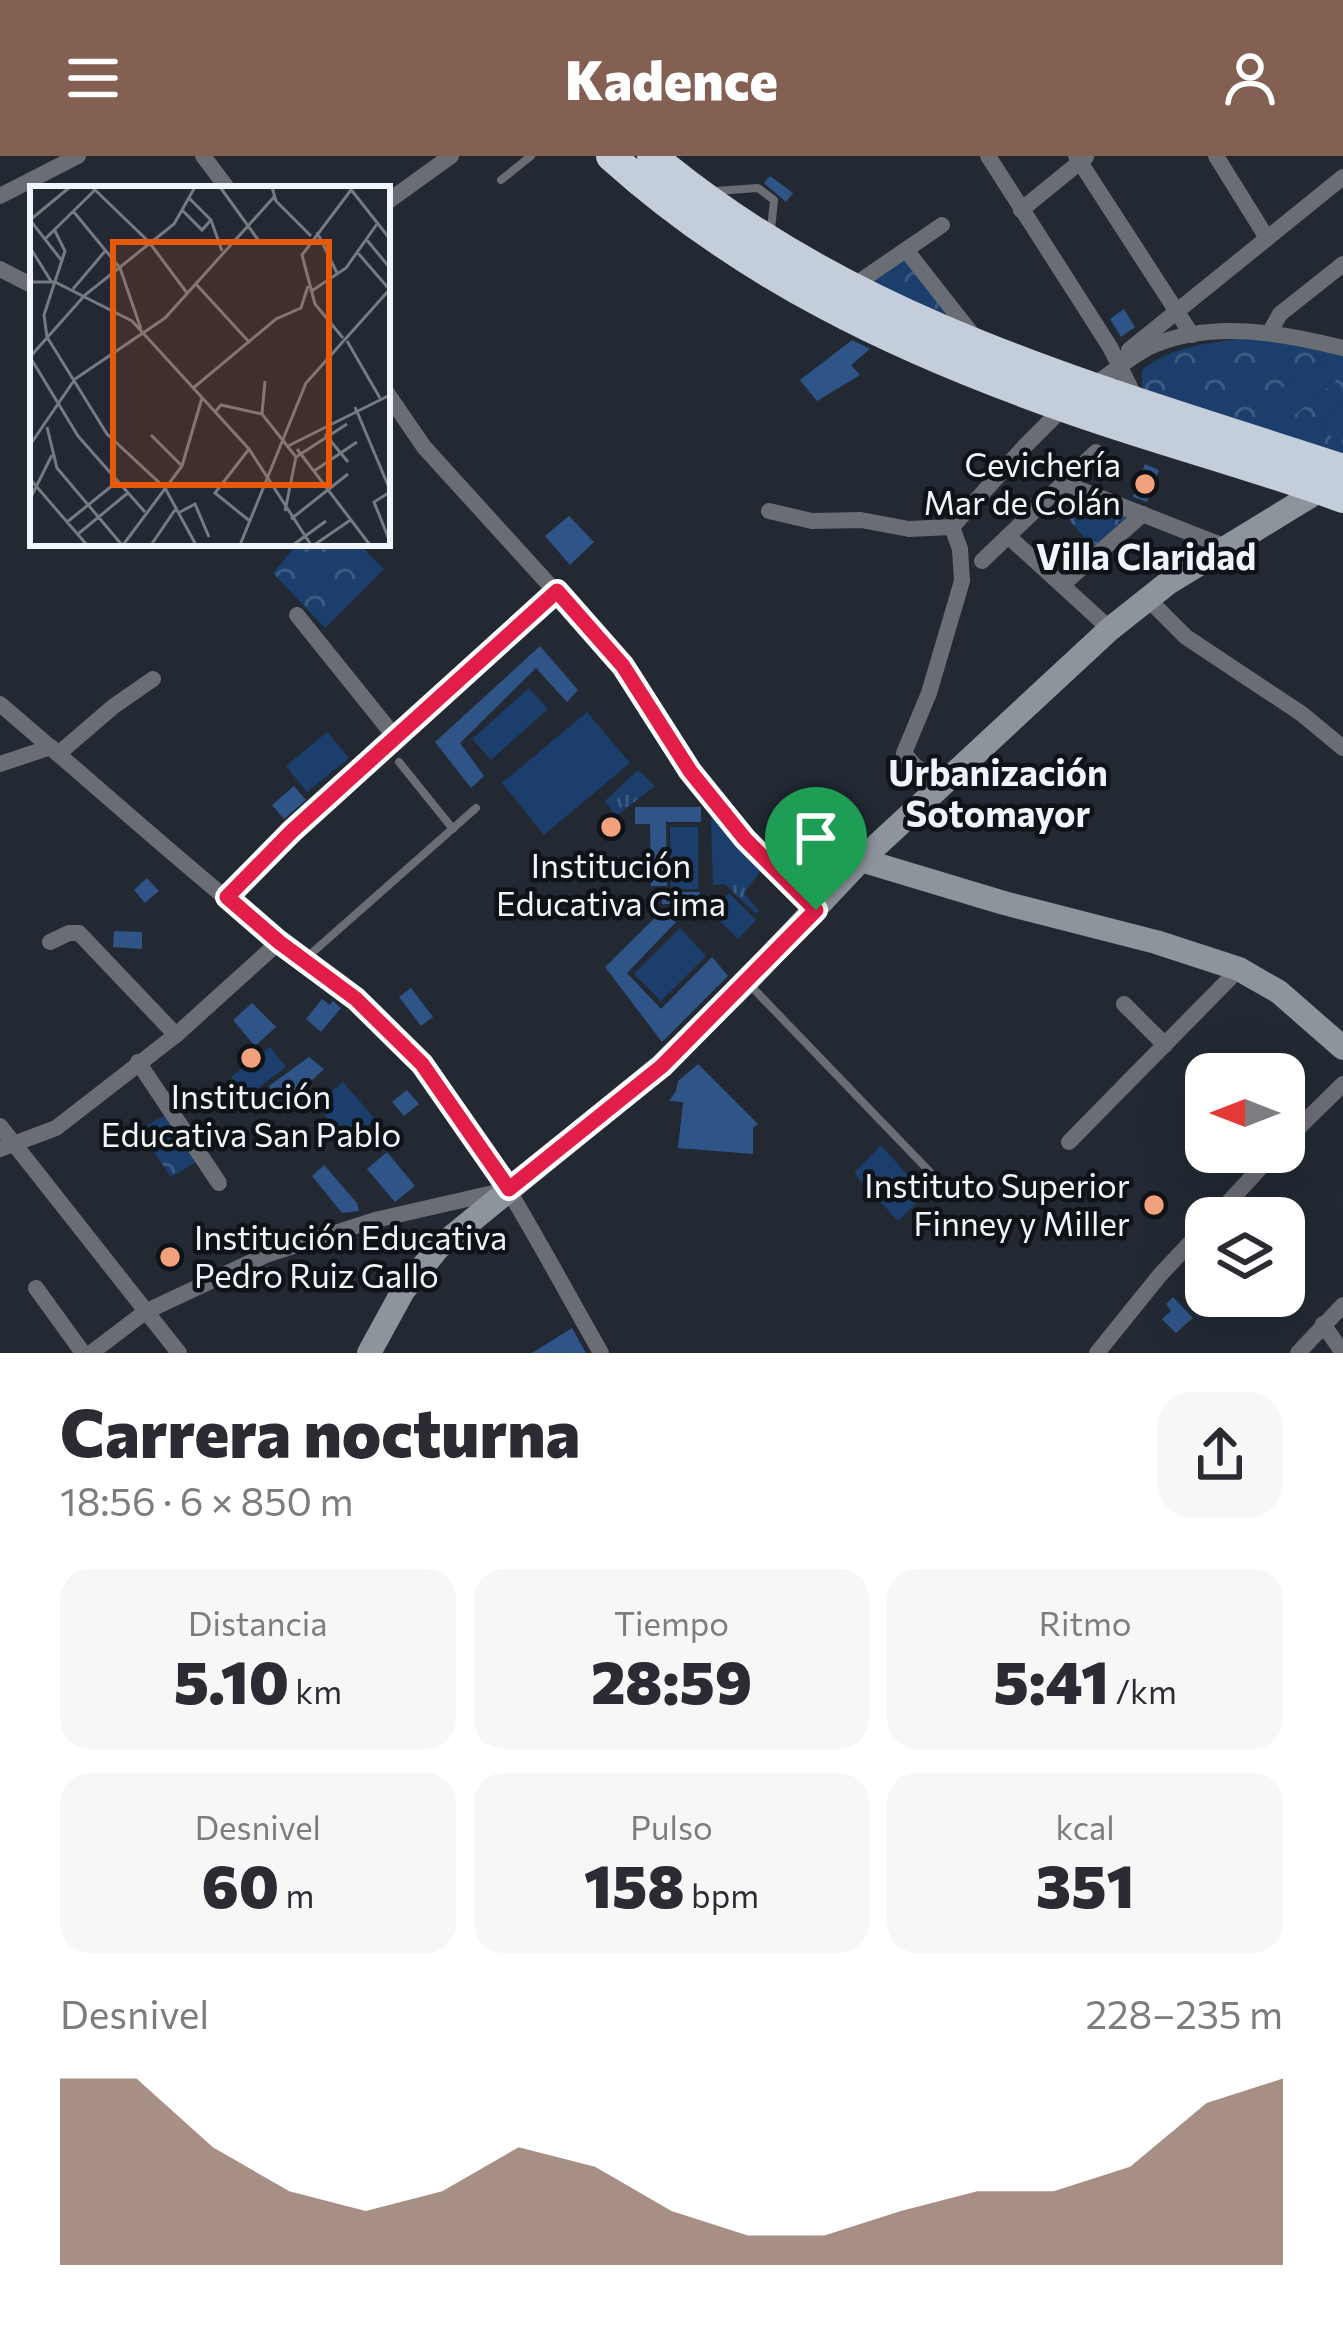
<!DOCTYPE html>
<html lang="es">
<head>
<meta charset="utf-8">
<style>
	body { margin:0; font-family:Commissioner,sans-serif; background:#f7f7f7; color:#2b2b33; height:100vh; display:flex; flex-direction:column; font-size:45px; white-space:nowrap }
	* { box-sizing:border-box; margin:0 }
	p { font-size:39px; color:#7c7c81 }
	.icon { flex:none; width:66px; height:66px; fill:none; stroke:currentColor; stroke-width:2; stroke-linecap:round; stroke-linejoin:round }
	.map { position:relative; height:1197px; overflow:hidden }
	.sheet { display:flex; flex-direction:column; background:#fff; flex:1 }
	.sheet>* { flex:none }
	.needle { width:78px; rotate:270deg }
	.fabs { position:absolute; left:1185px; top:897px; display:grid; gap:24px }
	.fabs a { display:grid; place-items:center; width:120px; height:120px; border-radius:24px; background:#fff; box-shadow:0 12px 48px #0002; font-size:60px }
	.pin { position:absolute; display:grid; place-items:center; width:102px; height:102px; color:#fff; margin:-123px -51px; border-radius:50% 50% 50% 0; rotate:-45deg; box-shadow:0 0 12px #0007 }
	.pin .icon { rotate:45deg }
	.round { display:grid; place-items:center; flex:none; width:126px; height:126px; border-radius:36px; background:#f7f7f7 }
	.head { display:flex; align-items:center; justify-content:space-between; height:204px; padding:0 60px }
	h1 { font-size:66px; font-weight:800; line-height:90px }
	.metrics { display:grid; grid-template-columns:repeat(3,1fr); gap:18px; height:204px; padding:12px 60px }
	.metrics div { display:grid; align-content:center; border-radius:30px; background:#f7f7f7; text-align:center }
	.metrics b { font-size:60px; font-weight:800 }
	.metrics small { font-size:33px; font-weight:400 }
	.metrics p { font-size:33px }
	.chart { height:336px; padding:24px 60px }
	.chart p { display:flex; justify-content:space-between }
	.chart svg { width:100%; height:216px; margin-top:12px; fill:#846053; opacity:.7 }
	header { display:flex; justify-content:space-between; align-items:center; height:156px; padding:0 60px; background:#846053; color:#fff; font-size:54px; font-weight:800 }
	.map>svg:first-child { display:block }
</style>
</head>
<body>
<header><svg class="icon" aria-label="menu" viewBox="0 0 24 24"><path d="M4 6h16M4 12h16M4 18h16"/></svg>Kadence<svg class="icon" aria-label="person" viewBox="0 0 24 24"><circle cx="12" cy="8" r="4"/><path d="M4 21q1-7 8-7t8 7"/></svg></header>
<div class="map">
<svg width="1343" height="1197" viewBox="0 0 1343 1197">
	<defs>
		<pattern id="grass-tufts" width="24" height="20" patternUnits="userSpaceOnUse" patternTransform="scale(3)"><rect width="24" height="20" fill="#1b3e6c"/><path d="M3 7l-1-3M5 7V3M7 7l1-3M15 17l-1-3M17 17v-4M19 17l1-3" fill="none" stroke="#3c5a82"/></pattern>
		<pattern id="forest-crowns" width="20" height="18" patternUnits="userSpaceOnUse" patternTransform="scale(3)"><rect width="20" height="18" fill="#1b3e6c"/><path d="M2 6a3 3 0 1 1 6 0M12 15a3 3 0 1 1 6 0" fill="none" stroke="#3c5a82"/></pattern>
	</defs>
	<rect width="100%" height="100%" fill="#222933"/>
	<!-- grass -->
	<g fill="url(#grass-tufts)">
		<path d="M638 614 655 630 616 660 605 645Z"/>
		<path d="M715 660 763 712 744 737 759 755 756 758 725 728 713 729 711 664Z"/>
	</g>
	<!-- forest -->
	<g fill="url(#forest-crowns)">
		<path d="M903 102 946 151 944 158 873 128 874 124Z"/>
		<path d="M1239 183 1272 185 1343 199V304L1149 240 1142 231V214C1168 192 1206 187 1239 183Z"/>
		<path d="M1064 331 1133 357 1093 391 1051 344Z"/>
		<path d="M298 387H357L384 413 325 472 273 417Z"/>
		<path d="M167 958 198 1005 171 1021 139 974Z"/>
	</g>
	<!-- pitch -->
	<g fill="#1b3e6c">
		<path d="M1319 203 1336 225 1287 265 1269 242Z"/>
		<path d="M1343 246V283L1337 288 1319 265Z"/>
		<path d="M529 532 548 553 491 604 472 583Z"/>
		<path d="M587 556 630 607 544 679 502 627Z"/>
		<path d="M327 576 349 602 307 636 286 610Z"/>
		<path d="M670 671H698V733H671Z"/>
		<path d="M729 737 756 764 738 783 711 756Z"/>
		<path d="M680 772 706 800 661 845 634 818Z"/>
		<path d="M270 891 286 911 246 941 231 921Z"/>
		<path d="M343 926 375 963 348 986 316 949Z"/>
		<path d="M881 989 925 1039 898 1065 854 1017Z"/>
	</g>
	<!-- building -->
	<g fill="#2f5487">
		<path d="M770 20 793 37 786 46 764 27Z"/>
		<path d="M1124 153 1135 171 1121 181 1110 163Z"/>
		<path d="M852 184 870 193 851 209 860 219 817 245 800 224Z"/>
		<path d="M1145 308 1159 314 1147 346 1133 341Z"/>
		<path d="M569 360 594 386 570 409 545 380Z"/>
		<path d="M540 490 578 534 567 546 536 512 460 587 484 620 471 632 435 586Z"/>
		<path d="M294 630 306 644 284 663 272 649Z"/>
		<path d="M635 651H701V666H666L667 730H651L650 668H635Z"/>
		<path d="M147 722 159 735 145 747 134 734Z"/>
		<rect x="662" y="736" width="38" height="12"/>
		<path d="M663 754 676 766 627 817 661 853 712 801 728 820 662 886 605 811Z"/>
		<path d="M114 775 142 776V793L113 791Z"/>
		<path d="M411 832 433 861 421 870 399 841Z"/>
		<path d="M322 843 330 849 333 845 341 852 321 876 306 863Z"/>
		<path d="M252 847 276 871 255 890 233 864Z"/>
		<path d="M309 901 324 913 285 949 269 930Z"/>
		<path d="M698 908 758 968 753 972V998L678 992 683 946 669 945 676 935 678 925Z"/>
		<path d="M407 934 419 948 404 960 392 946Z"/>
		<path d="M387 996 415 1030 395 1046 367 1013Z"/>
		<path d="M324 1009 357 1047 359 1055 342 1057 312 1020Z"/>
		<path d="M1173 1141 1193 1162 1176 1177 1162 1163 1171 1155 1166 1148Z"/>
		<path d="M572 1172 586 1197H532Z"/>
	</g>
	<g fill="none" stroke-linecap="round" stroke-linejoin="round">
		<!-- lane -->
		<g stroke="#6a6d73" stroke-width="8">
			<path d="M501 24 531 0"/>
			<path d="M715 35 758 32 774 44 771 73"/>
			<path d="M399 606 453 673"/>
			<path d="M305 803 476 652"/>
			<path d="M748 827 931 1017"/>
		</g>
		<!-- street -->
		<g stroke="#6a6d73" stroke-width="16">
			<path d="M203 0 228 33"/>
			<path d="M988 0 1110 191 1137 245"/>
			<path d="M1076 0 1192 179"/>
			<path d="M1216 0 1267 82"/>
			<path d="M0 40 78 0"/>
			<path d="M387 46 451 0"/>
			<path d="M1021 54 1086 1"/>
			<path d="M906 94 975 182"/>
			<path d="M0 113 33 130"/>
			<path d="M850 132 942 69"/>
			<path d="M1270 176 1280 158 1343 108"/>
			<path d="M1129 194 1343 21"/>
			<path d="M1090 231C1112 218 1131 199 1154 189 1214 164 1282 177 1343 192"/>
			<path d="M387 237 424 291 623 510 690 615 745 683 816 755"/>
			<path d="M1063 327 1226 391"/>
			<path d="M769 355 812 365 861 364 909 373 952 371 1024 291 1065 250"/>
			<path d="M1008 380 1110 473"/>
			<path d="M982 405 1096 296"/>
			<path d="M1062 429 1143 358"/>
			<path d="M1147 442 1186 481 1302 558 1343 592"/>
			<path d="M297 459 395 581"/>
			<path d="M0 548C93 627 183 709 278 785 328 825 383 859 424 910 494 998 545 1099 601 1197"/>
			<path d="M58 598 114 550 153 523"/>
			<path d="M0 608 51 591"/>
			<path d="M942 631 914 609 904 597 929 537 962 425 960 393 952 371"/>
			<path d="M227 741 292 675 557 435"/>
			<path d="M50 786 69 777H79L176 879"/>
			<path d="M1124 848 1165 889"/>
			<path d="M138 906 219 1027"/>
			<path d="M0 970 179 1197"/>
			<path d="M1069 986 1239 813"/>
			<path d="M1284 986 1343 928"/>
			<path d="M0 993 56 972 176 879 279 786"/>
			<path d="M1214 1062 1275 996"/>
			<path d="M36 1132 83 1197"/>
			<path d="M1323 1168 1343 1197"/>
			<path d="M91 1197 145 1156 266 1099 375 1064 502 1035"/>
			<path d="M1097 1197 1160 1119 1206 1070"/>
			<path d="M1298 1197 1343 1149"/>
		</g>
		<!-- secondary -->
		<g stroke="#8e949c" stroke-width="24">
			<path d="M861 704 1004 747 1156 786 1239 813 1279 836 1343 892"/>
			<path d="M369 1197 403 1135 438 1092 661 910 747 825 861 704 1110 473 1168 427 1330 328"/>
		</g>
		<!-- highway -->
		<g stroke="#c4cdda" stroke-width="30">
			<path d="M611 0C743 119 898 193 1064 251 1156 284 1251 308 1343 342"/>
			<path d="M652 0C853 169 1099 233 1343 313"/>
		</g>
	</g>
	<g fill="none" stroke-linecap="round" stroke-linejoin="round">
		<!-- route casing -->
		<g stroke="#fff" stroke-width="24">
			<path id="route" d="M557 435 623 510 690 615 745 683 816 754 662 910 509 1033 422 908 356 843 279 786 227 741 292 675Z"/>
		</g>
		<!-- route -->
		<use href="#route" stroke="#e11d48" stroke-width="15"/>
	</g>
	<!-- markers -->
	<g fill="#f1a17b" stroke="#0f1216" stroke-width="4.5">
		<circle cx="1145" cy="328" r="12"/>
		<circle cx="611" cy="671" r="12"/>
		<circle cx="251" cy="902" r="12"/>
		<circle cx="1154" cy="1049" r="12"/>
		<circle cx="170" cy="1101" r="12"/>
	</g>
	<g text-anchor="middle" stroke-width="9" stroke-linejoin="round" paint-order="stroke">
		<!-- poi labels -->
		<g font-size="33" fill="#f0f5fb" stroke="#0f1216" text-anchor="end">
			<text x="1121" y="321">Cevichería<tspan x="1121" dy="38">Mar de Colán</tspan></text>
			<text x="611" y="722" text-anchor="middle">Institución<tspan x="611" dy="38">Educativa Cima</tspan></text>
			<text x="251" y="953" text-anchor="middle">Institución<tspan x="251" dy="38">Educativa San Pablo</tspan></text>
			<text x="1130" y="1042">Instituto Superior<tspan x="1130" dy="38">Finney y Miller</tspan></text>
			<text x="194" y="1094" text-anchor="start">Institución Educativa<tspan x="194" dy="38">Pedro Ruiz Gallo</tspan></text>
		</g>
		<!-- neighbourhood labels -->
		<g font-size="36" font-weight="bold" fill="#f0f5fb" stroke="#0f1216">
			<text x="1146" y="414">Villa Claridad</text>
			<text x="998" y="630">Urbanización<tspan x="998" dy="41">Sotomayor</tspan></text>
		</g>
	</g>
	<!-- overview -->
	<g transform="translate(30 30)">
		<rect width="360" height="360" fill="#222933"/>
		<path fill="none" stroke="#747b83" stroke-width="3" d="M62 1 119 56 157 107M190 1 229 55M242 1 246 15 281 50M319 1 360 53M159 12 181 34 192 65M152 24 172 44 181 34M43 25 90 82 111 143M0 34 32 75M0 34 40 1M25 45 35 65 14 129 17 151 77 248 135 302 166 359M287 46 307 87M15 53 65 4M336 53 360 82M1 63 21 95M327 66 360 104M0 96H25L102 135 219 263 281 359M165 97 220 157M43 103 76 64M280 106 316 82 347 38M313 152 285 118 272 69 321 4M317 155 350 212M235 195 232 228 266 271 255 325M162 203 246 133 271 122 278 100M325 221 360 304M185 226 191 219 232 228M17 241 27 282 92 359M295 248 318 276M121 249 152 280M0 259 45 193 135 132 244 11M258 260 360 209M219 263 185 307 221 336M267 263 340 359M266 271 317 238M284 285 327 256M0 293 57 359M360 306 344 316 360 356M0 313 22 269M115 326 48 250 0 171 55 109 144 38 165 1M150 326 165 318 179 351M261 333 318 288M37 336 88 295M48 348 99 306M93 359 152 280 172 212M121 359 147 321M210 359 276 197 360 103M263 359 296 335M284 359 322 333"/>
		<path fill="#e8590c" fill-opacity="0.15" stroke="#e8590c" stroke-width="6" d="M83 56H299V299H83Z"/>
		<rect width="360" height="360" fill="none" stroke="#f0f5fb" stroke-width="6"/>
	</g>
</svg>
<div class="fabs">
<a><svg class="needle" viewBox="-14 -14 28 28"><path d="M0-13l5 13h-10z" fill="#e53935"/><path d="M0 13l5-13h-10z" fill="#7c7c81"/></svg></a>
<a><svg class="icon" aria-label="layers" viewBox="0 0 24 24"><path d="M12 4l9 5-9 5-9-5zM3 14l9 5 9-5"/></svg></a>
</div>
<div class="pin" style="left:816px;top:754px;background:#1e9e55"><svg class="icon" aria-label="arrive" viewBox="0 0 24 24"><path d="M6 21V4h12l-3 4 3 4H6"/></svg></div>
</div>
<section class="sheet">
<div class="head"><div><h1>Carrera nocturna</h1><p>18:56 · 6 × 850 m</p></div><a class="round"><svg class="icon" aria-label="share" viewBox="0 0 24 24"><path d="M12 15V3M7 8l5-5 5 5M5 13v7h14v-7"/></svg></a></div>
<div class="metrics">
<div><p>Distancia</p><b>5.10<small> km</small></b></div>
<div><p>Tiempo</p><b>28:59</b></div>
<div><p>Ritmo</p><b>5:41<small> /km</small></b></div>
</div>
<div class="metrics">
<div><p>Desnivel</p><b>60<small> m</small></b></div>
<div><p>Pulso</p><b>158<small> bpm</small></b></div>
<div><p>kcal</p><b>351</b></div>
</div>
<div class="chart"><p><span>Desnivel</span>228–235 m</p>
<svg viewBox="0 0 160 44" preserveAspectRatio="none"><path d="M0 44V6L10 6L20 20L30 29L40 33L50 29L60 20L70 24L80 33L90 38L100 38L110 33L120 29L130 29L140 24L150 11L160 6V44z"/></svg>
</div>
</section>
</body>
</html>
